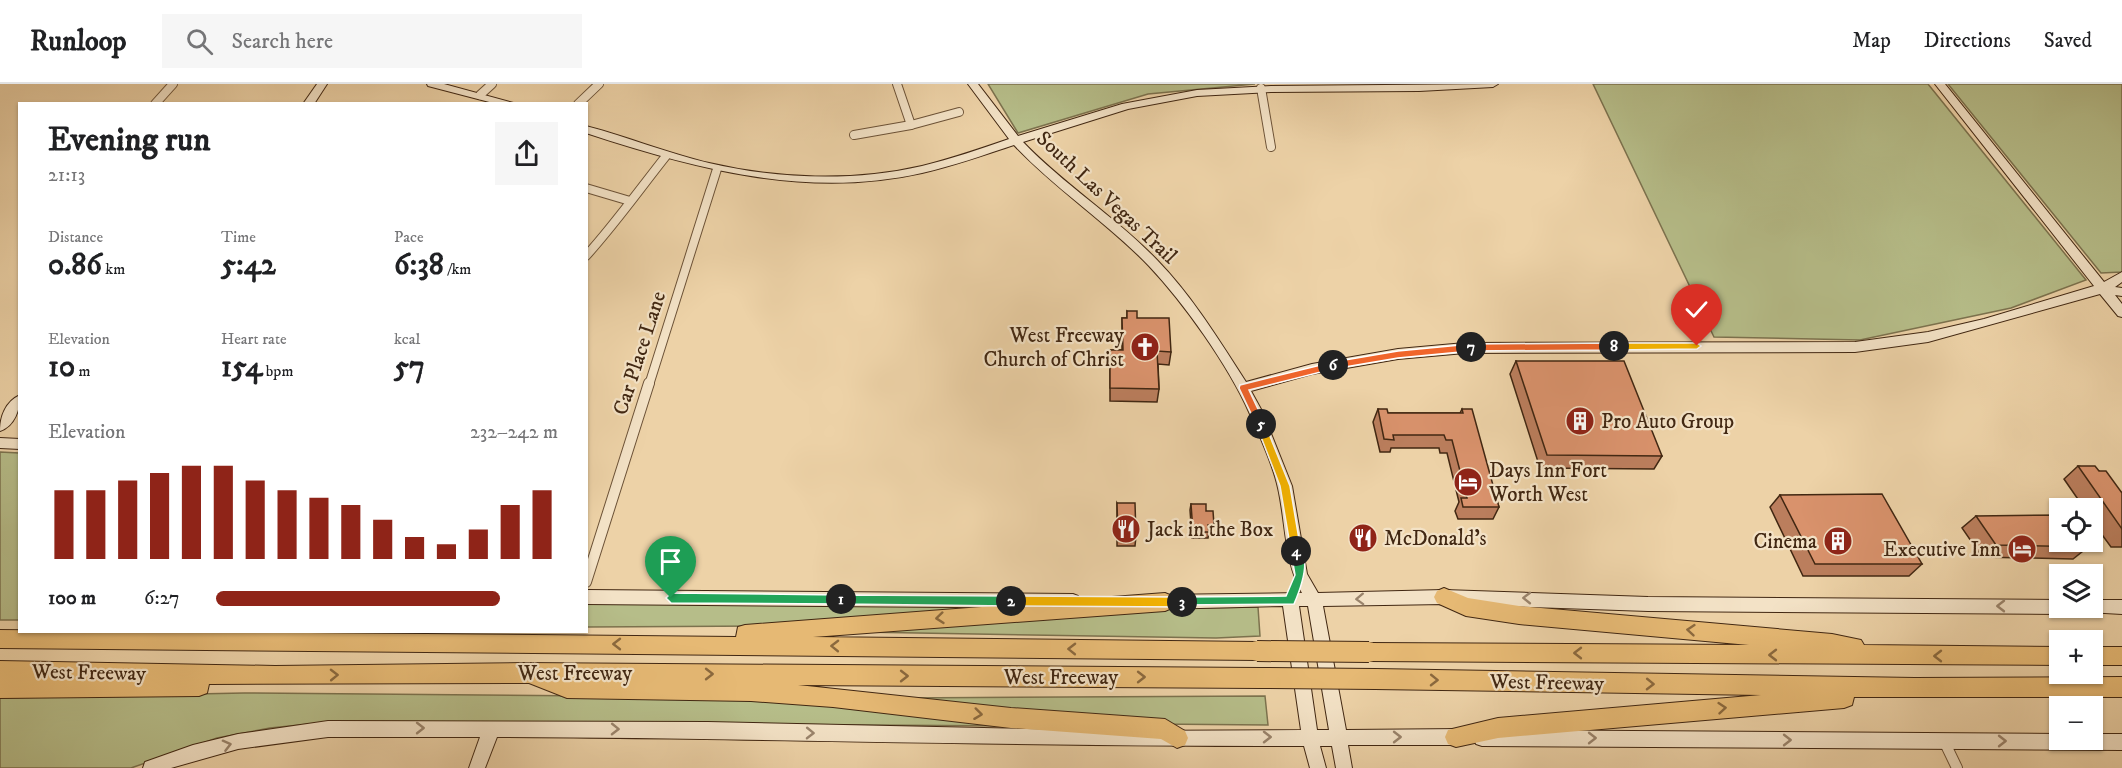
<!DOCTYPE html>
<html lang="en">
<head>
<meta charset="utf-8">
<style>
	body { margin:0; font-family:"IM FELL DW Pica",serif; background:#f6f6f6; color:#202124; height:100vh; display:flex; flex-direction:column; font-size:22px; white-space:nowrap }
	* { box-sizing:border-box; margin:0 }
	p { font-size:20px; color:#757577 }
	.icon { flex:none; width:33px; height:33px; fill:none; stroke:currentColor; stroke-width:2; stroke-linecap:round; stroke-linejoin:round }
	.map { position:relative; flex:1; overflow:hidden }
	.sheet { position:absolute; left:18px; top:18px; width:570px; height:531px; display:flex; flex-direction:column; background:#fff; border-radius:0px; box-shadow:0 2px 4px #0004 }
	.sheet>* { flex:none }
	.buttons { position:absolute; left:2049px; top:414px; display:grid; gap:12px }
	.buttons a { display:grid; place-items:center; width:54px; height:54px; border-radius:0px; background:#fff; box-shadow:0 2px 4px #0004; font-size:30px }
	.pin { position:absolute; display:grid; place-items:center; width:51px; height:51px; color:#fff; margin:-62px -26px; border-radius:50% 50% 50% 0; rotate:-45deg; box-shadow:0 0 6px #0007 }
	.pin .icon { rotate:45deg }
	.km { position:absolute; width:30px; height:30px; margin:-15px; border-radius:50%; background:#222; color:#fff; font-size:16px; line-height:30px; text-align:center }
	.round { display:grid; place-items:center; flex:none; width:63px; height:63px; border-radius:0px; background:#f6f6f6 }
	.head { display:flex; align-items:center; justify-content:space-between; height:102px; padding:0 30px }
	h1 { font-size:33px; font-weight:700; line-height:45px }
	.figures { display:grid; grid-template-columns:repeat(3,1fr); gap:9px; height:102px; padding:6px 30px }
	.figures div { display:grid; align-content:center }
	.figures b { font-size:30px; font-weight:700 }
	.figures small { font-size:16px; font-weight:400 }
	.figures p { font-size:16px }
	.chart { height:168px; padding:12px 30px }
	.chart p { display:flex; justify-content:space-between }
	.chart svg { width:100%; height:108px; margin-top:6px; stroke:#8f2418; stroke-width:6 }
	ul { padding:0 30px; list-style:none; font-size:20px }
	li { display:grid; grid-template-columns:96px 72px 1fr; align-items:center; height:45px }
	li i { height:15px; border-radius:8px; background:#8f2418 }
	header { display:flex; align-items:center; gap:36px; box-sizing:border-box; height:84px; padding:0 30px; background:#fff; border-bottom:2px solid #e0e0e0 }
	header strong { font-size:28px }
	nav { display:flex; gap:33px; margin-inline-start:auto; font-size:21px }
	.search { width:420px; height:54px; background:#f6f6f6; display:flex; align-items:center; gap:15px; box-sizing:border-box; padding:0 21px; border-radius:0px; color:#757577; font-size:22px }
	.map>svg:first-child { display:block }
</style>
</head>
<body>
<header>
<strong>Runloop</strong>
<div class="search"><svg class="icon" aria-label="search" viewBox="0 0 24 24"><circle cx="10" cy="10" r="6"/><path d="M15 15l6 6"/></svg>Search here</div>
<nav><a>Map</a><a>Directions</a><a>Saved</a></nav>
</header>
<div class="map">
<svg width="2122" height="684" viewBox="0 0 2122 684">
	<rect width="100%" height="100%" fill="#edd2a7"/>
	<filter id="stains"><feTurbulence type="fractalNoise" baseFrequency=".00333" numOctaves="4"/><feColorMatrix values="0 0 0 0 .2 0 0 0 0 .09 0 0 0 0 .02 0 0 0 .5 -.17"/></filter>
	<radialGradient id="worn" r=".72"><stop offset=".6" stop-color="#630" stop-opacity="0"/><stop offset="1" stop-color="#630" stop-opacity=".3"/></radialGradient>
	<!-- green -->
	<g fill="#b6bd89" stroke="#7c724e" stroke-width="1.5">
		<path d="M988 0H1255L1148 10 1018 49Z"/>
		<path d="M1593 0H1928L2086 196 2011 224 1860 256 1714 253Z"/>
		<path d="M1948 0H2122V188L2101 189Z"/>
		<path d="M0 368 19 369V536H0Z"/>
		<path d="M587 519 992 522 1005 524 774 542 587 543Z"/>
		<path d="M1258 523 1260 552 1216 554 860 548 1147 525Z"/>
		<path d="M244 609 710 613 820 617 1010 642 339 637 270 644 217 654 131 684H0V614Z"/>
		<path d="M1265 612 1268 641 1153 640 897 614Z"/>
	</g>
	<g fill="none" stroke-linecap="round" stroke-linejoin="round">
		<!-- street-far1 casing -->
		<g stroke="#6c5237" stroke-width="10">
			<g id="street-far1">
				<path d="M897 0 911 41"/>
				<path d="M1261 4 1271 63"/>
				<path d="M480 11 492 0"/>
				<path d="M155 20 173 0"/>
				<path d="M578 20 599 0"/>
				<path d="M854 51 911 41 959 28"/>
				<path d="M586 104 630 117"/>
				<path d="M586 172C615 140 639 106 666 72"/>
				<path d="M649 301 717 85"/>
			</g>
		</g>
		<!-- street casing -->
		<g stroke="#6c5237" stroke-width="12">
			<g id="street">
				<path d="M586 498 649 299"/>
				<path d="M1944 657 1957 684"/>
			</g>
		</g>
		<!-- secondary casing -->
		<g stroke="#412712" stroke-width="2">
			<g id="secondary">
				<path d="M317 0H327L314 20H303Z"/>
				<path d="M427 0H444L517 20H497L428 2Z"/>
				<path d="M968 0H978L1018 52 1122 20 1197 6 1271 2 1498 0 1493 3 1419 7 1271 8 1197 12 1128 25 1023 58C1064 101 1116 133 1157 176 1192 212 1219 256 1246 298L1312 280 1398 265 1465 259 1855 258 1928 248 1984 235 2094 202 1935 0H1945L2104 198 2122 188V198L2115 203 2122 204V212L2115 211 2122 220V233L2118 232 2100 210 1928 258 1855 268 1465 269 1398 275 1312 290 1251 307 1262 327 1292 402 1307 490 1318 509 1444 506 1648 513 2060 516V524H2067L2065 528 2060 530 1648 527 1444 520 1323 522 1346 646 1463 645 1469 647 1471 653 1469 659 1463 661H1348L1352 684H1336L1332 662H1320L1326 684H1310L1304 662C1035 663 766 654 497 653L485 684H469L480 653H328L238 665 171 684H143L145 678 193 661 238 650 328 637 708 638 1119 647 1301 646 1283 522 1159 525 1154 523 1151 518 1154 513 1159 511 1302 509C1284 477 1286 439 1278 404 1273 380 1259 350 1249 328 1228 281 1184 219 1149 182 1107 138 1055 105 1014 61 984 71 953 82 922 89 807 115 695 85 586 49V42C628 53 667 69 709 79 777 95 853 98 922 82 951 75 980 65 1009 55ZM1299 522H1308L1329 646H1317Z"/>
				<path d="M20 311C20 325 15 342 0 347 0 333 5 318 20 311Z"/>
				<path d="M0 354 20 355V365L0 364Z"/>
				<path d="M586 506 1073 510 1078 512 1081 517 1078 522 1073 524 586 520Z"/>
				<path d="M2092 516H2122V530L2087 528 2085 524H2092Z"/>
				<path d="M1482 646 2060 650V656H2092V650H2122V666L1482 662 1476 660 1474 654 1476 648Z"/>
			</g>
		</g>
		<!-- highway casing -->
		<g stroke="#412712" stroke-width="2">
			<g id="highway">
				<path d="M1444 504 1468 514 1519 522 1832 550 1861 556 1864 561 2060 563V581L1369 577 1362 575 1359 568 1362 561 1369 559 1749 561 1519 540 1466 532 1437 519 1434 513 1437 507Z"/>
				<path d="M1165 509 1172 512 1175 518 1172 524 1165 527 813 553 1257 558 1264 560 1267 567 1264 574 1257 576 0 564V546L736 553 738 543 745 541Z"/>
				<rect x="2092" y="563" width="30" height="18"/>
				<path d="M0 577 275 582 524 579 1260 584 1267 587 1271 594 1267 601 1260 604 798 601 1011 624 1165 635 1185 647 1188 654 1185 661 1177 664 1161 655 1011 644 833 623 751 617 567 614 529 599 209 600 207 609 199 612 0 614Z"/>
				<path d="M1375 585 1915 594 2122 593V613H1854L1852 621 1844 624 1498 654 1456 663 1448 660 1445 653 1448 646 1498 634 1761 611 1375 605 1368 602 1364 595 1368 588Z"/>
			</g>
		</g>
		<!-- street-far1 -->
		<use href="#street-far1" stroke="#f3e2c6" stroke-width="8"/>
		<!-- street -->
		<use href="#street" stroke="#f3e2c6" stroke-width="10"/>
		<!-- secondary -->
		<use href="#secondary" fill="#f3e2c6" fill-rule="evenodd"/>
		<!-- highway -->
		<use href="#highway" fill="#e6b974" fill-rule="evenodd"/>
		<!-- highway-bridge casing -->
		<g stroke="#412712" stroke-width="22" stroke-linecap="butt">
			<g id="highway-bridge">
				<path d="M1257 567 1369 568"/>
				<path d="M1260 594 1375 595"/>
			</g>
		</g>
		<!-- highway-bridge -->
		<use href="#highway-bridge" stroke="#e6b974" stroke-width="20"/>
	</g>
	<!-- wall -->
	<g fill="#bb7e5d" stroke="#412712" stroke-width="1.5">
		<path d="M1127 227 1137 234 1171 268 1169 281 1158 280 1159 305 1157 318 1110 317V266H1122V234H1127Z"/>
		<path d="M1516 277 1662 372 1654 385 1540 384 1510 290Z"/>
		<path d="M1378 325 1388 329H1460L1462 325 1499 423 1493 435H1458L1455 427 1459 418 1447 369H1440L1439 364H1391L1390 368H1380L1373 338Z"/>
		<path d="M2078 382 2099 387 2122 409V463H2111L2092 437V424H2084L2064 395Z"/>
		<path d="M1780 411 1922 480 1909 492H1803L1770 423Z"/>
		<path d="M1117 419 1136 452 1135 462H1117Z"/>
		<path d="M1191 420 1206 427 1214 441 1213 447H1209L1208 454H1192L1190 426Z"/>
		<path d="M1976 432 2088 463 2073 475 1982 473 1962 444Z"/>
	</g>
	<!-- building -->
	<g fill="#d9926c" stroke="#412712" stroke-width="1.5">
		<path d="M1127 227H1137V234H1169L1171 268 1157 267 1159 305 1110 304V266H1123L1122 234H1127Z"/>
		<path d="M1516 277H1624L1662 372 1547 371Z"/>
		<path d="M1378 325H1387L1388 329H1463L1462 325H1472L1499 423H1463L1461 414H1467L1452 356H1446L1444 351H1393L1394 356 1384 355Z"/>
		<path d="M2078 382H2095L2099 387H2106L2122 409V445Z"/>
		<path d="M1882 410 1922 480H1815L1780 411Z"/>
		<path d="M1117 419H1135L1136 452H1118Z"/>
		<path d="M1191 420H1206V427H1213L1214 441H1208L1209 448H1193Z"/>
		<path d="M2060 431V458H2085L2088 463 1996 461 1976 432Z"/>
	</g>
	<!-- one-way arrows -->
	<defs><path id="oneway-chevron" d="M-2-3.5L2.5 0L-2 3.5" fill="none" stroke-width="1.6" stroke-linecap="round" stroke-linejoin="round" transform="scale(1.5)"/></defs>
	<g stroke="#9a846c">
		<use href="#oneway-chevron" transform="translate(1527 514) rotate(-179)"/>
		<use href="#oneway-chevron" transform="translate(1360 515) rotate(178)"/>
		<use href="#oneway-chevron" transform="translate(2001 522) rotate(-180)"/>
		<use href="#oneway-chevron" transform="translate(420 644)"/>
		<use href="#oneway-chevron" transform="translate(615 645) rotate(1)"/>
		<use href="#oneway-chevron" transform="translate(810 649) rotate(1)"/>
		<use href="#oneway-chevron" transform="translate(1267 653)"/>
		<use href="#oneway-chevron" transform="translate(1397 653)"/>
		<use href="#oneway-chevron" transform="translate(1592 654)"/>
		<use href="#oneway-chevron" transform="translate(1787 656)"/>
		<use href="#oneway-chevron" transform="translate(2002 657)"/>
		<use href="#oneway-chevron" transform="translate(227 661) rotate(-14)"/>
	</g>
	<g stroke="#8b693e">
		<use href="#oneway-chevron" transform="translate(940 534) rotate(174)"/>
		<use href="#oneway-chevron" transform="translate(1691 546) rotate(-175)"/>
		<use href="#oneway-chevron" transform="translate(617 560) rotate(-180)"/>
		<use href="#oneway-chevron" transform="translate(835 562) rotate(-179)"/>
		<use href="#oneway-chevron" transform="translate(1072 565) rotate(-179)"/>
		<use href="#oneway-chevron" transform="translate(1578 569) rotate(-180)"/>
		<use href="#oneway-chevron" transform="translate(1773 571) rotate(-180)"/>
		<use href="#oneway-chevron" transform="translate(1938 572) rotate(-180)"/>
		<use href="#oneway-chevron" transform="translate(709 590)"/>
		<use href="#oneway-chevron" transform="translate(334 591) rotate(-1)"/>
		<use href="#oneway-chevron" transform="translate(904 592)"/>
		<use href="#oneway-chevron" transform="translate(1141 593)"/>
		<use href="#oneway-chevron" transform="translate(1434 596) rotate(1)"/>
		<use href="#oneway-chevron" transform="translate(1650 600) rotate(1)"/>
		<use href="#oneway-chevron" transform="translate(1722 624) rotate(-5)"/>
		<use href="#oneway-chevron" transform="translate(978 630) rotate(7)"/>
	</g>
	<!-- split-1 -->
	<path fill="#22a559" stroke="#fff" stroke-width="1.5" d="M671 509 841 511 847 515 841 520 671 519 666 514Z"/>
	<!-- split-2 -->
	<path fill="#22a559" stroke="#fff" stroke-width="1.5" d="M841 511 1011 512 1017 517 1011 522 841 520 836 515Z"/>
	<!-- split-3 -->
	<path fill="#f5b400" stroke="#fff" stroke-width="1.5" d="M1011 512 1182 513 1187 518 1182 523 1011 522 1006 517Z"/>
	<!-- split-4 -->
	<path fill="#22a559" stroke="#fff" stroke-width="1.5" d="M1296 462C1314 472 1300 506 1294 520L1178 521 1176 518 1182 513 1286 512 1295 491 1291 467Z"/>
	<!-- split-5 -->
	<path fill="#f5b400" stroke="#fff" stroke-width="1.5" d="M1261 336 1265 340 1290 402 1301 467 1296 471 1291 467 1280 402 1256 340Z"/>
	<!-- split-6 -->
	<path fill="#f0652b" stroke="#fff" stroke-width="1.5" d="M1333 278 1337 279V284L1249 306 1265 340 1264 342H1257L1239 304 1240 301Z"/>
	<!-- split-7 -->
	<path fill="#f0652b" stroke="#fff" stroke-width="1.5" d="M1471 260 1475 263 1471 267 1398 274 1333 285 1329 281 1333 278 1398 267Z"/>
	<!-- split-8 -->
	<path fill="#f0652b" stroke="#fff" stroke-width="1.5" d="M1614 259 1618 262 1614 266 1471 267 1466 263 1471 260Z"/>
	<!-- split-9 -->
	<path fill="#f5b400" stroke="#fff" stroke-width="1.5" d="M1614 259H1697L1701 262 1697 265 1614 266 1609 262Z"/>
	<!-- icons -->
	<defs>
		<g id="church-disc" transform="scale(1.5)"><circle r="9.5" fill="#8f2418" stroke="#f3e2c6"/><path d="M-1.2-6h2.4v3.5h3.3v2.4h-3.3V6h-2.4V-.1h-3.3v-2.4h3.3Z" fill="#fff"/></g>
		<g id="building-disc" transform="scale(1.5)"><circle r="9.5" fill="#8f2418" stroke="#f3e2c6"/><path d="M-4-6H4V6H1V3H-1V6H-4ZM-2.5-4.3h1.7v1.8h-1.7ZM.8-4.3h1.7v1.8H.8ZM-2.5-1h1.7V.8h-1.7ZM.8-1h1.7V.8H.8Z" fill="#fff"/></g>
		<g id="hotel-disc" transform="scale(1.5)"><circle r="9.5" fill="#8f2418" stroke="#f3e2c6"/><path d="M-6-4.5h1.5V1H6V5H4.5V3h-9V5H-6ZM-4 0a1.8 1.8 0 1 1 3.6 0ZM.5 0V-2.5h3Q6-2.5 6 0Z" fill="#fff"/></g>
		<g id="restaurant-disc" transform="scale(1.5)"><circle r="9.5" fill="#8f2418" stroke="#f3e2c6"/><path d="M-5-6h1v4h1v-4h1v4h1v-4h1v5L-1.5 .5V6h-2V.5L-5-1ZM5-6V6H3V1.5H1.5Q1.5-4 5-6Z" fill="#fff"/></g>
	</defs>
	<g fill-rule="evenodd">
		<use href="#church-disc" x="1145" y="263"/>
		<use href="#building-disc" x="1580" y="337"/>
		<use href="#hotel-disc" x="1468" y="398"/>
		<use href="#restaurant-disc" x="1126" y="445"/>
		<use href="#restaurant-disc" x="1363" y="454"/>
		<use href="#building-disc" x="1838" y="457"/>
		<use href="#hotel-disc" x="2022" y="465"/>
	</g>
	<g text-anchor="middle" stroke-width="4.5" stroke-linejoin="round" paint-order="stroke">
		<!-- street labels -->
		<g font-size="21" fill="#412712" stroke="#f3e2c6">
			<text transform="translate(1107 113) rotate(43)" y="7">South Las Vegas Trail</text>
			<text transform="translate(639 269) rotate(-72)" y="7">Car Place Lane</text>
			<text transform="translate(89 588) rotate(1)" y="7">West Freeway</text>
			<text x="575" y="596">West Freeway</text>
			<text x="1061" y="600">West Freeway</text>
			<text transform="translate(1547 598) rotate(1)" y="7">West Freeway</text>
		</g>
		<!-- poi labels -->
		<g font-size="21" fill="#412712" stroke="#f3e2c6" text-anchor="start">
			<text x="1124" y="258" text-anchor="end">West Freeway<tspan x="1124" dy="24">Church of Christ</tspan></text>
			<text x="1601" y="344">Pro Auto Group</text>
			<text x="1489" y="393">Days Inn Fort<tspan x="1489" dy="24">Worth West</tspan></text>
			<text x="1147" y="452">Jack in the Box</text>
			<text x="1384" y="461">McDonald's</text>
			<text x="1817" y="464" text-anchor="end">Cinema</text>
			<text x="2001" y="472" text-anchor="end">Executive Inn</text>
		</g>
	</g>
	<rect width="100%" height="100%" filter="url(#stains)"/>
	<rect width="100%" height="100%" fill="url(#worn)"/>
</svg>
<div class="buttons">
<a><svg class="icon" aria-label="locate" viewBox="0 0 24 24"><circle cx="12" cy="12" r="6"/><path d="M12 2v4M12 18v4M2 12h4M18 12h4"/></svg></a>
<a><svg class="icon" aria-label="layers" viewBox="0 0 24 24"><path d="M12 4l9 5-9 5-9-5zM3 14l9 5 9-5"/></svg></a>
<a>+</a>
<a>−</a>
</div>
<div class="pin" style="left:671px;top:514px;background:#1e9e55"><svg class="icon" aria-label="arrive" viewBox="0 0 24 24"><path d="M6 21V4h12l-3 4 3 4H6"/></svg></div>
<div class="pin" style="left:1697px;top:262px;background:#d93025"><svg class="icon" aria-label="check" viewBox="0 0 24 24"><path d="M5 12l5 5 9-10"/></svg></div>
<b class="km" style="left:841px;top:515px">1</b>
<b class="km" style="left:1011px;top:517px">2</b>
<b class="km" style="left:1182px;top:518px">3</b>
<b class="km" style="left:1296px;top:467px">4</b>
<b class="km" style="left:1261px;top:340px">5</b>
<b class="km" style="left:1333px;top:281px">6</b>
<b class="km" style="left:1471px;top:263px">7</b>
<b class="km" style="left:1614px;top:262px">8</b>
<section class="sheet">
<div class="head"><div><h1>Evening run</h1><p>21:13</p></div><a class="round"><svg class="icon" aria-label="share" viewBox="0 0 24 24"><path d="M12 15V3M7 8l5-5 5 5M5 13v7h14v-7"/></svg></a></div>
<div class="figures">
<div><p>Distance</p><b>0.86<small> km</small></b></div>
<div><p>Time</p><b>5:42</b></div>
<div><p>Pace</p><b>6:38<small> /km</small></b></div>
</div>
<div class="figures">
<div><p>Elevation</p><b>10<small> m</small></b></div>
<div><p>Heart rate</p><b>154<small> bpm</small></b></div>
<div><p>kcal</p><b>57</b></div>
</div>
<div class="chart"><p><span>Elevation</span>232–242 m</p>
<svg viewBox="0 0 160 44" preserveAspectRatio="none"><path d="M5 44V16M15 44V16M25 44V12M35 44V9M45 44V6M55 44V6M65 44V12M75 44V16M85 44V19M95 44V22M105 44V28M115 44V35M125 44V38M135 44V32M145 44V22M155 44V16"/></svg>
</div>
<ul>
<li><b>100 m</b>6:27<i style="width:83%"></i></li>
</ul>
</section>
</div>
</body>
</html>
